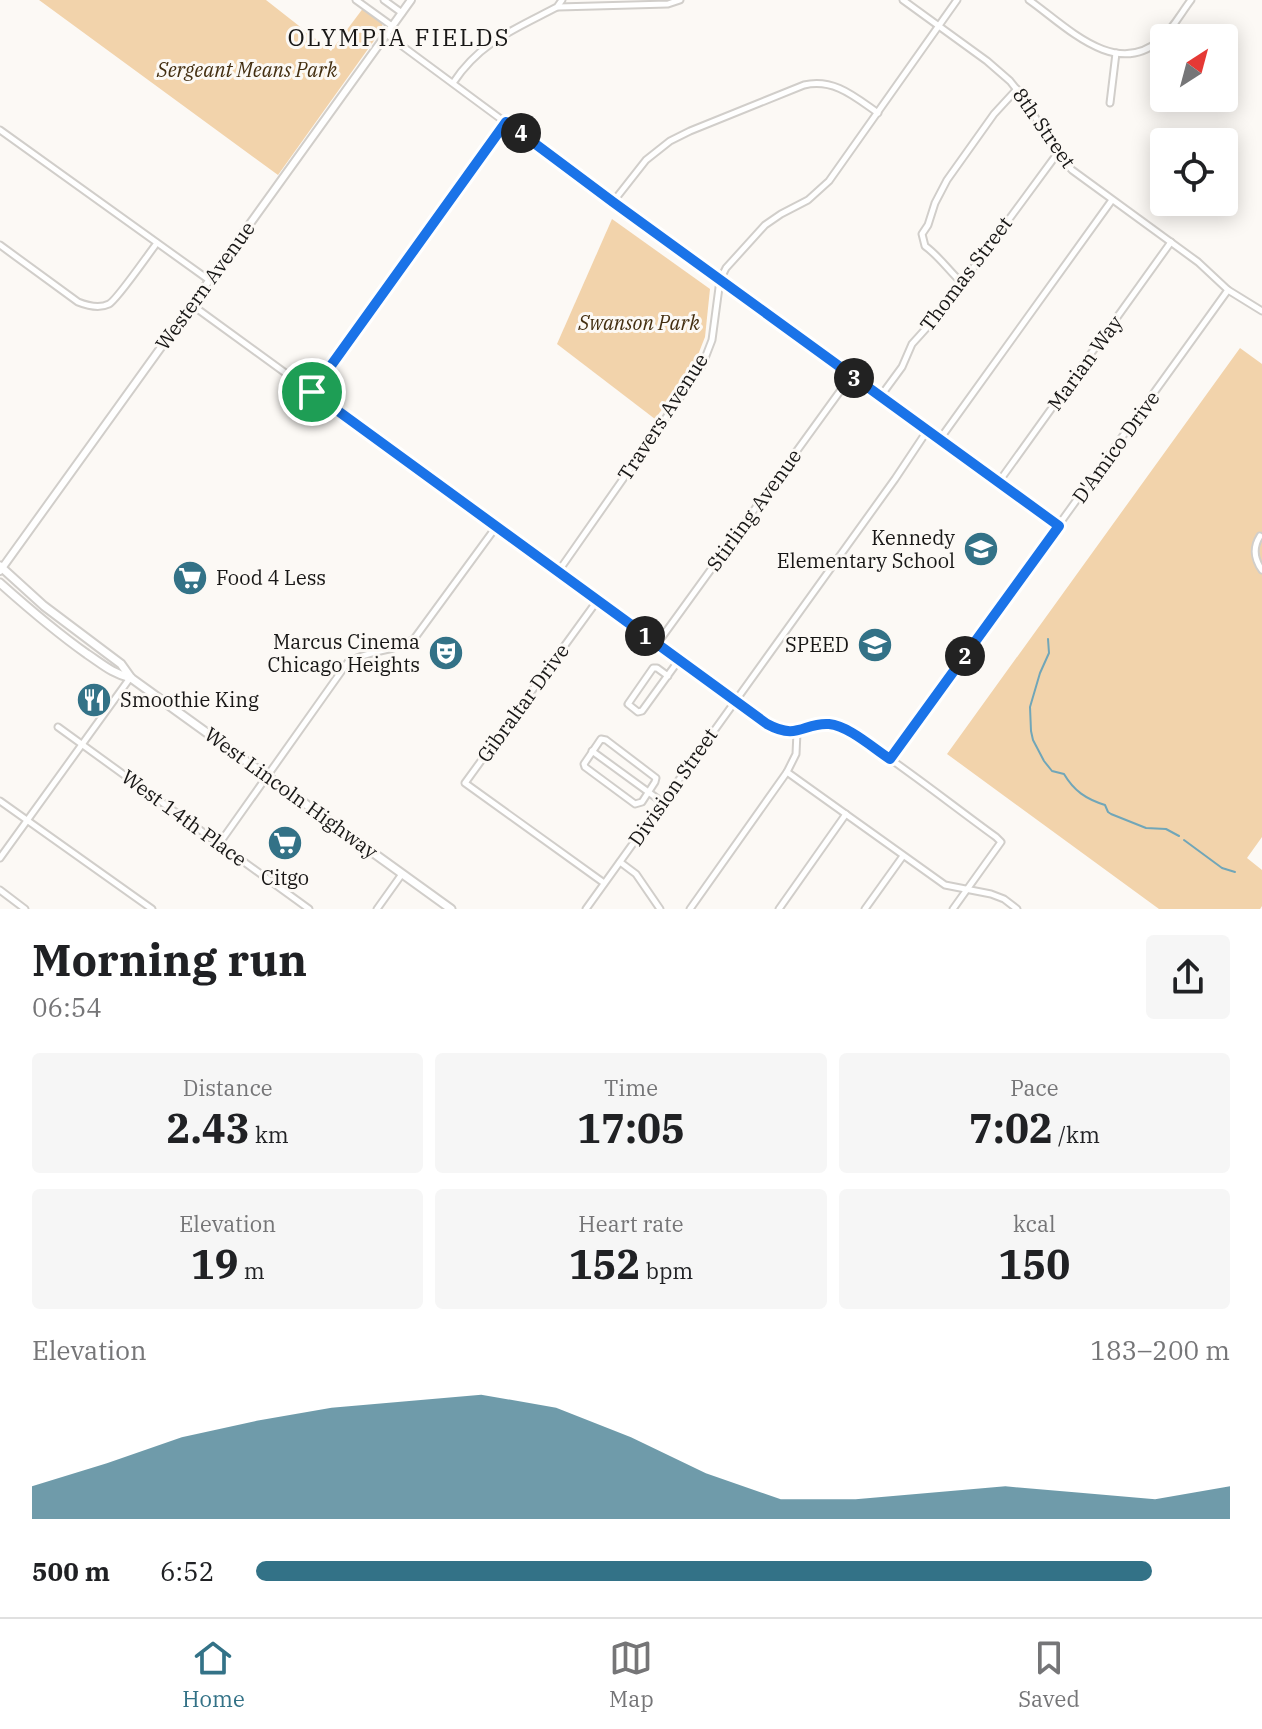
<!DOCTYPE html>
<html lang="en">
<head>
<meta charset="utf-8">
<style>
	body { margin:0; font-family:"IBM Plex Serif",serif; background:#f6f6f6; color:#202124; height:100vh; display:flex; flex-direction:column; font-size:30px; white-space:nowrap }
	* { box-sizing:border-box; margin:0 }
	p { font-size:26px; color:#757577 }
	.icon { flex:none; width:44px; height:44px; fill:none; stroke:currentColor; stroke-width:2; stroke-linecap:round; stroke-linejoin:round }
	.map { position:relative; height:909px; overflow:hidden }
	.panel { display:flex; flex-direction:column; background:#fff; flex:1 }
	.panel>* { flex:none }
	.needle { width:52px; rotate:36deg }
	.tools { position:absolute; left:1150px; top:24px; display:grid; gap:16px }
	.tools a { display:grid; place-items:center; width:88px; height:88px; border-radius:8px; background:#fff; box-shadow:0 4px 20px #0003; font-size:40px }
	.pin { position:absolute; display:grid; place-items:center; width:68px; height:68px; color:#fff; margin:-34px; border:4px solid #fff; border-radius:50%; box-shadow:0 2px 8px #0007 }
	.km { position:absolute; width:40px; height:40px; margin:-20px; border-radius:50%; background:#222; color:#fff; font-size:22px; line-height:40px; text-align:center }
	.round { display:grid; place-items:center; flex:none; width:84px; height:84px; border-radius:8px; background:#f6f6f6 }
	.overview { display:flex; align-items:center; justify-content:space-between; height:136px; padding:0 32px }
	h1 { font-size:44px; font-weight:700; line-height:60px }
	.metrics { display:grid; grid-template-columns:repeat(3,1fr); gap:12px; height:136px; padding:8px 32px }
	.metrics div { display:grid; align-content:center; border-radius:8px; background:#f6f6f6; text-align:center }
	.metrics b { font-size:40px; font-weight:700 }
	.metrics small { font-size:22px; font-weight:400 }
	.metrics p { font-size:22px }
	.chart { height:224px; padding:16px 32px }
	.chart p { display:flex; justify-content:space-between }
	.chart svg { width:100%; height:144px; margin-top:8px; fill:#337287; opacity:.7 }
	ul { padding:0 32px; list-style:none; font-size:26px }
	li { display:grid; grid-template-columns:128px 96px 1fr; align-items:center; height:60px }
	li i { height:20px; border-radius:10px; background:#337287 }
	.menu { display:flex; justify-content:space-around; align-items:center; height:112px; border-top:2px solid #e0e0e0; background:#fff; font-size:22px; color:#757577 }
	.menu a { display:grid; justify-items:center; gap:4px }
	.menu .active { color:#337287 }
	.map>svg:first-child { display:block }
</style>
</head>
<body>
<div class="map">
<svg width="1262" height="909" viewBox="0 0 1262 909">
	<rect width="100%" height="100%" fill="#fcf9f5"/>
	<!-- green -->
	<g fill="#f2d3ab">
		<path d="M39 0H266L331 51 364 7 381 20 383 28 278 175Z"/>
		<path d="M612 219 710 289 705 337 694 365 655 419 557 344Z"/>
		<path d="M1240 348 1262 364V837L1247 858 1262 870V906L1260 909H1159L947 754Z"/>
	</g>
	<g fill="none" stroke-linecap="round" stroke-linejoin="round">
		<!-- stream -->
		<g stroke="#71a6b8" stroke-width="2">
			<path d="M1048 639 1049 653 1040 673 1030 707 1031 731 1033 740 1044 761 1052 771 1064 774C1074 791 1086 799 1105 805L1108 812 1111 814 1146 828 1166 829 1179 836"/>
			<path d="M1184 840 1222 868 1235 872"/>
		</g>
		<!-- street casing -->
		<g stroke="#d1ceca" stroke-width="9">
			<g id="street">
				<path d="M356 0 392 26"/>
				<path d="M384 0 402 13"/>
				<path d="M903 0 987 61 1010 81 1025 100 1057 154 1072 170 1198 262 1228 290 1262 311"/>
				<path d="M1029 0C1066 26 1115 79 1160 40 1173 29 1181 13 1191 0"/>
				<path d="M558 7 668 4 680 0"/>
				<path d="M386 34 613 202 1059 526"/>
				<path d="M453 83C480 42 515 29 557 7L562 0"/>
				<path d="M1110 103 1116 53"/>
				<path d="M0 130 209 280"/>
				<path d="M613 202 646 160 670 141 690 131 804 85C834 78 855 97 878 113"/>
				<path d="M0 245 78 302C88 306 99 309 109 304 117 300 149 253 157 243"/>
				<path d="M962 283C949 271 939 256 925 246L922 234 928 225 935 203 947 180 994 114 1017 89"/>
				<path d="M192 305 767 724C799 743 812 718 839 726 852 730 865 742 876 749 917 777 956 808 996 837L1001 842 953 909"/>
				<path d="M312 392 506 122"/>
				<path d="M880 397 902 367 912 344 940 313 1057 154"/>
				<path d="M940 439 1112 200"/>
				<path d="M998 483 1171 242"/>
				<path d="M1260 536C1253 547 1254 559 1262 570"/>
				<path d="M558 572 702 366 712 340 720 280 726 268 765 225 781 214 808 200 829 181 957 0"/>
				<path d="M597 601 465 783 604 883"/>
				<path d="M657 644 851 376"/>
				<path d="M668 676 657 668H653L628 704 638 712 642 711 679 660"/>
				<path d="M58 727 309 909"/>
				<path d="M601 739 606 740 656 778 655 782 642 802 635 804 585 767 584 764Z"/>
				<path d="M592 751 662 802"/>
				<path d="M890 759 1228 290"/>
				<path d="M787 772 945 885 991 894 1004 899 1017 909"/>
				<path d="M0 801 152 909"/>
				<path d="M219 844 348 662C369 650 394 652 414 639L496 527"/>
				<path d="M0 858 130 678"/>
				<path d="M620 862 636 874 660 909"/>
				<path d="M0 890 25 909"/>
				<path d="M377 909 402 874"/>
				<path d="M586 909 895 479 927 431"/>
				<path d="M690 909 787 772 796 754 797 732"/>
				<path d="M779 909 846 814"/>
				<path d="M865 909 903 856"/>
			</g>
		</g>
		<!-- secondary casing -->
		<g stroke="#d1ceca" stroke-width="10">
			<path id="secondary" d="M0 571 411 0"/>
		</g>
		<!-- primary casing -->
		<g stroke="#d1ceca" stroke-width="11">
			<g id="primary">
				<path d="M0 566 44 606 121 664 131 678 451 909"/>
				<path d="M0 583C28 608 56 632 87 654 102 664 113 674 131 678"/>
			</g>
		</g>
		<!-- street -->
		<use href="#street" stroke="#fff" stroke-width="5"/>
		<!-- secondary -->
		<use href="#secondary" stroke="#fff" stroke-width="6"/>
		<!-- primary -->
		<use href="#primary" stroke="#fff" stroke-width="7"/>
	</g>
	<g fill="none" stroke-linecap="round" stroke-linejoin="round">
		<!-- route casing -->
		<g stroke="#fff" stroke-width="16">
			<path id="route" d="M506 122 613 202 1059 526 890 759C873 748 849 726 829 724 804 722 798 741 767 724L312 392Z"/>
		</g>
		<!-- route -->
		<use href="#route" stroke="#1a73e8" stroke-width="10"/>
	</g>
	<!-- icons -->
	<defs>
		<g id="school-disc" transform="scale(1.8)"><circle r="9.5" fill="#337287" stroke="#fcf9f5"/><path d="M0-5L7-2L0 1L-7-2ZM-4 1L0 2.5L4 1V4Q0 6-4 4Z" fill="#fff"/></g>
		<g id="supermarket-disc" transform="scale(1.8)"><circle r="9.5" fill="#337287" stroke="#fcf9f5"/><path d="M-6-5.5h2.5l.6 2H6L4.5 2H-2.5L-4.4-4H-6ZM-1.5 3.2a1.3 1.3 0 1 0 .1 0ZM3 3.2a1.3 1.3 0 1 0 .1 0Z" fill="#fff"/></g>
		<g id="theatre-disc" transform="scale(1.8)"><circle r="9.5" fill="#337287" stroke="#fcf9f5"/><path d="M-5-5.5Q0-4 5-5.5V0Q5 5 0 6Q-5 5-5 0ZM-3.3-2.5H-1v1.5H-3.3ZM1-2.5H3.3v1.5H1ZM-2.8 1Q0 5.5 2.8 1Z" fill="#fff"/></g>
		<g id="restaurant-disc" transform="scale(1.8)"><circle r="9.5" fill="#337287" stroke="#fcf9f5"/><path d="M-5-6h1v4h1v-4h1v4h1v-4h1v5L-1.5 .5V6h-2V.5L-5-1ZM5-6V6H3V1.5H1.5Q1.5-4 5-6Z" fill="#fff"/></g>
	</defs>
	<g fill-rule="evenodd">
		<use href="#school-disc" x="981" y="549"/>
		<use href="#supermarket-disc" x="190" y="578"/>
		<use href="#school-disc" x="875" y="645"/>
		<use href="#theatre-disc" x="446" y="653"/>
		<use href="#restaurant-disc" x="94" y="700"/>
		<use href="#supermarket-disc" x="285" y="843"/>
	</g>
	<g text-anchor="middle" stroke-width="6" stroke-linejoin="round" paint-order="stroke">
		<!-- park labels -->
		<g font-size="20" font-style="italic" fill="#432e10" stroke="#fcf9f5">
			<text x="247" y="77">Sergeant Means Park</text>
			<text x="639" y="330">Swanson Park</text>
		</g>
		<!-- street labels -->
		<g font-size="20" fill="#181716" stroke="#fcf9f5">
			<text transform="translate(1044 128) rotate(55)" y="7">8th Street</text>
			<text transform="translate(966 274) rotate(-53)" y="7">Thomas Street</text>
			<text transform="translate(205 286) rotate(-54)" y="7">Western Avenue</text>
			<text transform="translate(1085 363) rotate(-54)" y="7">Marian Way</text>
			<text transform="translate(663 417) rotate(-57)" y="7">Travers Avenue</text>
			<text transform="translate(1116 447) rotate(-54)" y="7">D'Amico Drive</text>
			<text transform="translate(754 510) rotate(-54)" y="7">Stirling Avenue</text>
			<text transform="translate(523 703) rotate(-54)" y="7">Gibraltar Drive</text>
			<text transform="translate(673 787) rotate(-55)" y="7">Division Street</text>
			<text transform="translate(291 793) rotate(36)" y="7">West Lincoln Highway</text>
			<text transform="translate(184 818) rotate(36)" y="7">West 14th Place</text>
		</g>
		<!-- poi labels -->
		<g font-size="20" fill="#181716" stroke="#fcf9f5" text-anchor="end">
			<text x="955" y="545">Kennedy<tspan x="955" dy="23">Elementary School</tspan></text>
			<text x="216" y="585" text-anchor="start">Food 4 Less</text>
			<text x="420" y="649">Marcus Cinema<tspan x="420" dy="23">Chicago Heights</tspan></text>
			<text x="849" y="652">SPEED</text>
			<text x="120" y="707" text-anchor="start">Smoothie King</text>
			<text x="285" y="885" text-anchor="middle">Citgo</text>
		</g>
		<!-- quarter labels -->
		<g font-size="24" letter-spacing="2" fill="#181716" stroke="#fcf9f5">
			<text x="399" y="46">OLYMPIA FIELDS</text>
		</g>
	</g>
</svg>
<div class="tools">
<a><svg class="needle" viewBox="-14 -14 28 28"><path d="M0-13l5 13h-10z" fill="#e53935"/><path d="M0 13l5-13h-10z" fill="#757577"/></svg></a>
<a><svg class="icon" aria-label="locate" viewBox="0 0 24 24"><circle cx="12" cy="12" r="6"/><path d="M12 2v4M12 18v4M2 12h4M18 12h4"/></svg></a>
</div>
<div class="pin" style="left:312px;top:392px;background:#1e9e55"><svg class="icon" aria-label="arrive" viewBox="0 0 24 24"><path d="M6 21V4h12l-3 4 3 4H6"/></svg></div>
<b class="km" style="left:645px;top:636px">1</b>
<b class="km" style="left:965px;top:656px">2</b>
<b class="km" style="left:854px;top:378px">3</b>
<b class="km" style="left:521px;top:133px">4</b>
</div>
<section class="panel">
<div class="overview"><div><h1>Morning run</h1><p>06:54</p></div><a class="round"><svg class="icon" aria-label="share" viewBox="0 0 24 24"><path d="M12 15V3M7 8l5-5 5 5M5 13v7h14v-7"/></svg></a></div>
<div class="metrics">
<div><p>Distance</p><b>2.43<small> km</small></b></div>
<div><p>Time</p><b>17:05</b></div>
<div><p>Pace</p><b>7:02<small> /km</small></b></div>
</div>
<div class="metrics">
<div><p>Elevation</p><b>19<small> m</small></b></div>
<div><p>Heart rate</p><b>152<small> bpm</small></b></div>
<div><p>kcal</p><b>150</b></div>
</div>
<div class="chart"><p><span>Elevation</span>183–200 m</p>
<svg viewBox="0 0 160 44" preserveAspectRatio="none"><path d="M0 44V34L10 27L20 19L30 14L40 10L50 8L60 6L70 10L80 19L90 30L100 38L110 38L120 36L130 34L140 36L150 38L160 34V44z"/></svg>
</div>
<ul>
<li><b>500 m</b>6:52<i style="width:92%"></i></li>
</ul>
</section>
<nav class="menu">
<a class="active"><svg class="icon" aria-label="home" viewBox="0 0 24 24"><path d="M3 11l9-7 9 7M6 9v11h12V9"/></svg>Home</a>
<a><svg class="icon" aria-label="map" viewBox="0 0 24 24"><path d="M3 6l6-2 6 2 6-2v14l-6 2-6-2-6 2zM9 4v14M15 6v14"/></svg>Map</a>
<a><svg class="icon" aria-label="saved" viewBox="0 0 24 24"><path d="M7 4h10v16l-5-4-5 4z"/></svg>Saved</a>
</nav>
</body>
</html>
